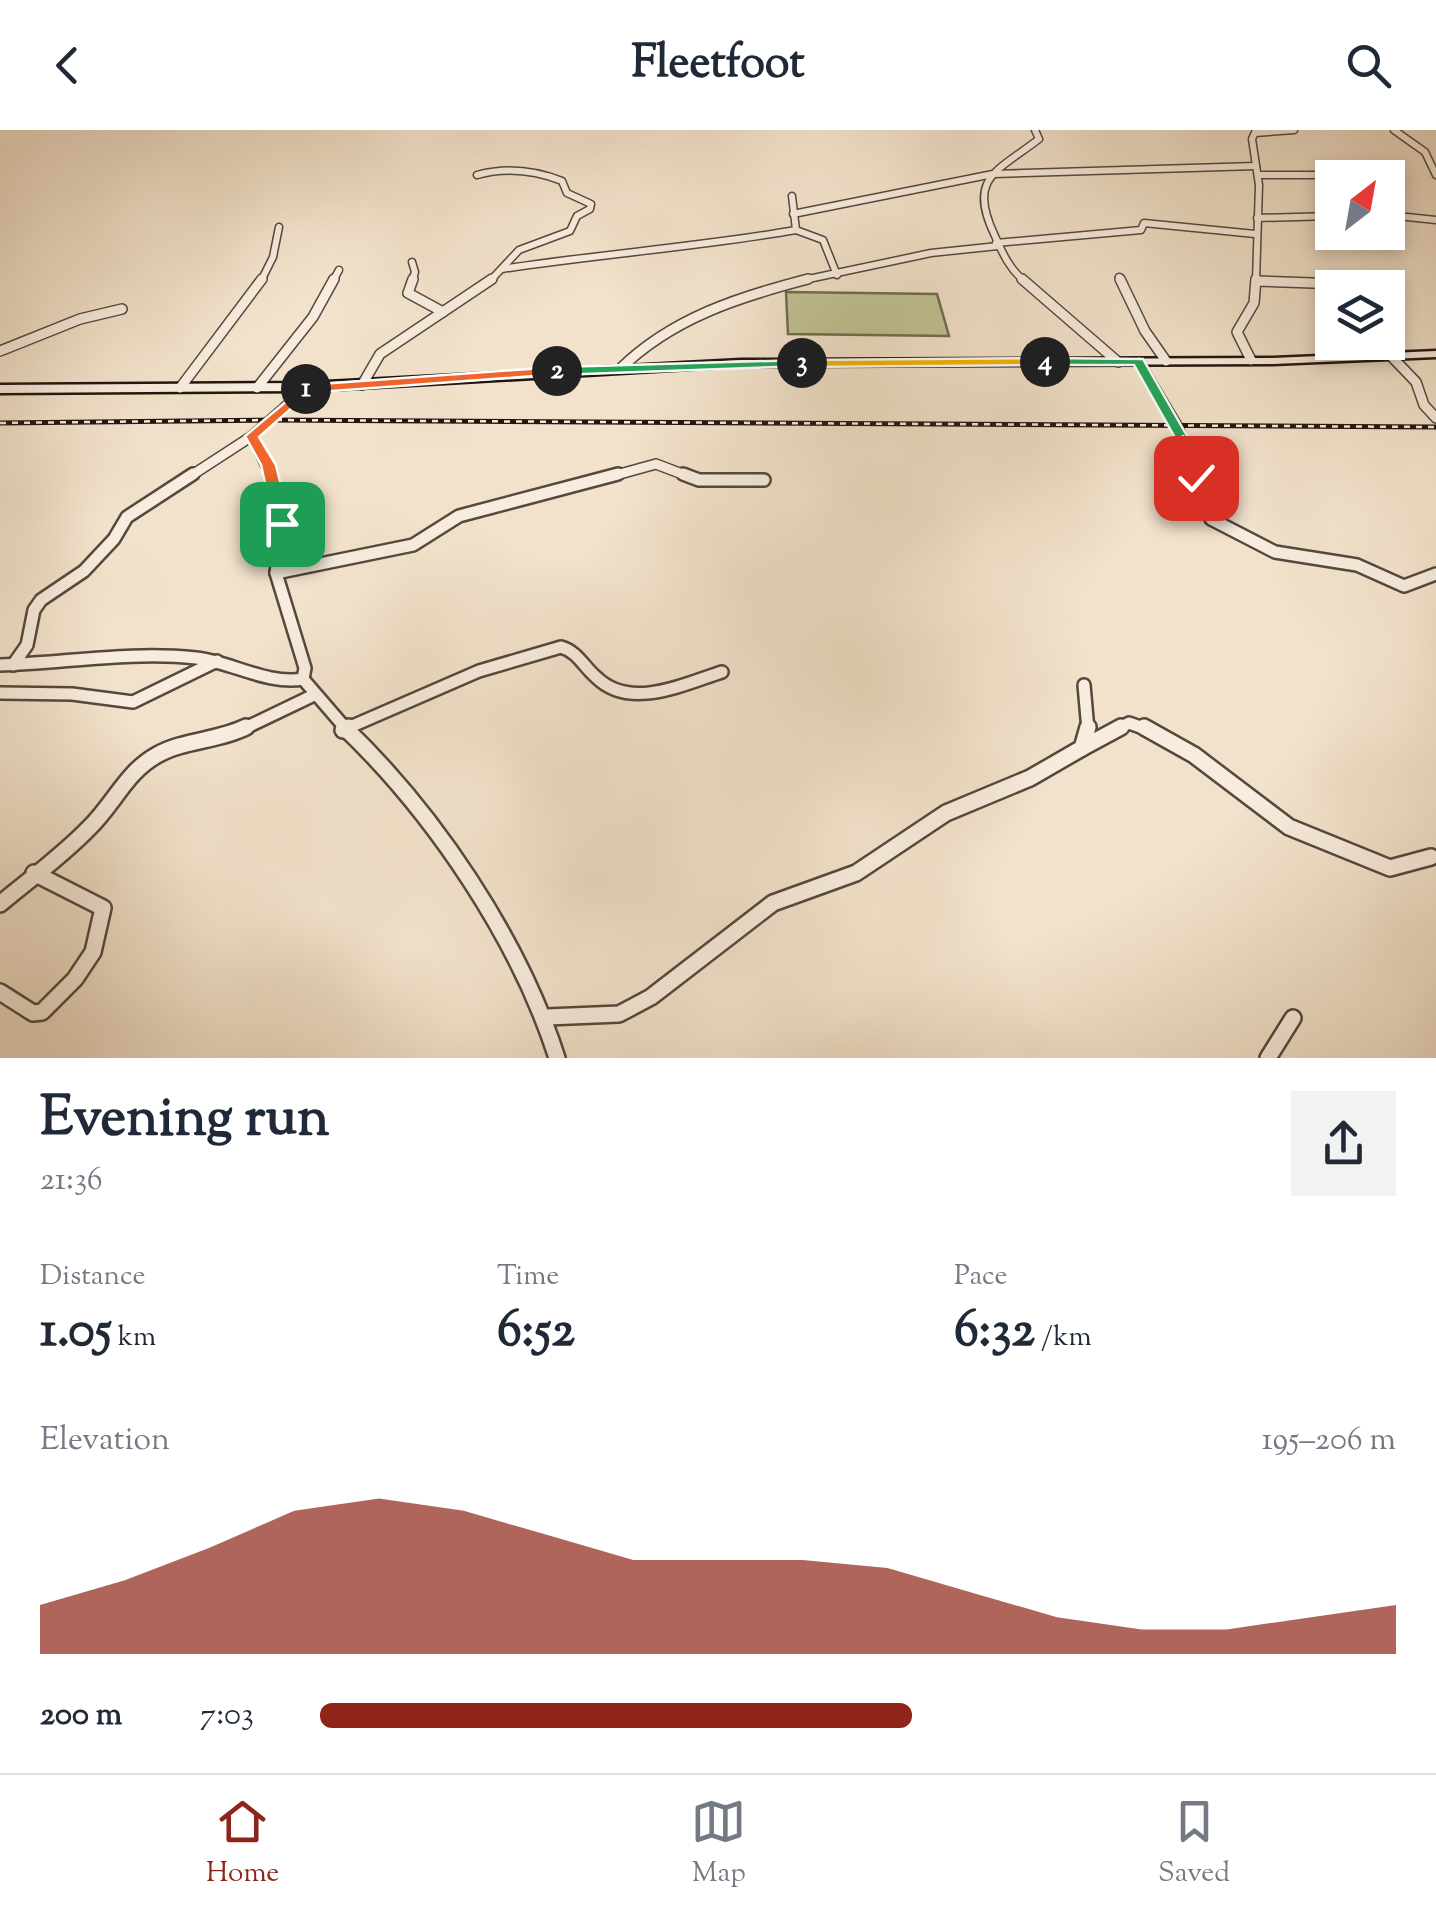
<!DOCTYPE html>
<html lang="en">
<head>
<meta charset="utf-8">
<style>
	body { margin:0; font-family:"Sorts Mill Goudy",serif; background:#f2f2f3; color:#1f2937; height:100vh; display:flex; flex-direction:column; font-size:38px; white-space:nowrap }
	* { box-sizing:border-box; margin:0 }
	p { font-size:32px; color:#747a83 }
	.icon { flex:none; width:55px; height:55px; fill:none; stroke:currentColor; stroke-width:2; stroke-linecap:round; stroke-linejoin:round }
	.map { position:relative; height:928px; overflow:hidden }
	.side { display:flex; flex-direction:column; background:#fff; flex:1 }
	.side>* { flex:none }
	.needle { width:65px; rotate:31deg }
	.tools { position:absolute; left:1315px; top:30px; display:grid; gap:20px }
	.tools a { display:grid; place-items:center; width:90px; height:90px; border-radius:0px; background:#fff; box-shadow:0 5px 15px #0003; font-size:50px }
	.pin { position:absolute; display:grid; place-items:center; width:85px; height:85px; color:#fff; margin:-42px; border-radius:20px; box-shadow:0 5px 15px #0006 }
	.km { position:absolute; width:50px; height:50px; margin:-25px; border-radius:50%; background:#222; color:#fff; font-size:28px; line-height:50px; text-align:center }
	.round { display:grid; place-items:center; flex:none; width:105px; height:105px; border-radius:0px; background:#f2f2f3 }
	.overview { display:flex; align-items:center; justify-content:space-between; height:170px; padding:0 40px }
	h1 { font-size:55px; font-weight:700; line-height:75px }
	.stats { display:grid; grid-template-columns:repeat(3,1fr); gap:15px; height:170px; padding:10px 40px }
	.stats div { display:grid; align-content:center }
	.stats b { font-size:50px; font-weight:700 }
	.stats small { font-size:28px; font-weight:400 }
	.stats p { font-size:28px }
	.chart { height:280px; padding:20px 40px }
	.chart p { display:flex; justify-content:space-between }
	.chart svg { width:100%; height:180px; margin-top:10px; fill:#8f2418; opacity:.7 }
	ul { padding:0 40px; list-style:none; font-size:32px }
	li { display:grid; grid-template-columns:160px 120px 1fr; align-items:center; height:75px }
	li i { height:25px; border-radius:12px; background:#8f2418 }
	header { display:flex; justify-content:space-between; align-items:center; height:130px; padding:0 40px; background:#fff; font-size:45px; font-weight:700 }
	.dock { display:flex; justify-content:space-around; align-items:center; height:140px; border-top:2px solid #e0e1e3; background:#fff; font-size:28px; color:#747a83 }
	.dock a { display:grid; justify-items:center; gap:5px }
	.dock .on { color:#8f2418 }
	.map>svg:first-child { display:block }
</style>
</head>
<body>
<header><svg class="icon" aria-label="back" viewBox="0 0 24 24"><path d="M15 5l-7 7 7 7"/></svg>Fleetfoot<svg class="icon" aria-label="search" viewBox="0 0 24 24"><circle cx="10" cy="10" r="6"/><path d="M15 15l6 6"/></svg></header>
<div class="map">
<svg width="1436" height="928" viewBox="0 0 1436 928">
	<rect width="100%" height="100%" fill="#f2e2cb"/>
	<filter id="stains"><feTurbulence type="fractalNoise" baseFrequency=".002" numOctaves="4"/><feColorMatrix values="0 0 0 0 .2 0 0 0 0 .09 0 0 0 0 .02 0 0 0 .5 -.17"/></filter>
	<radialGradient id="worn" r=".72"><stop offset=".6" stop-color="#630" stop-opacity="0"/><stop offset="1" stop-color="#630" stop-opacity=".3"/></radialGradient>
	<!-- green -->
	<path fill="#c0c293" stroke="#706c50" stroke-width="2.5" d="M786 162 937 164 949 206 788 204Z"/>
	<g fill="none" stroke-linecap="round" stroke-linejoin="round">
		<!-- street-far3 casing -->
		<g stroke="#55483d" stroke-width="9">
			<g id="street-far3">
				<path d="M1256 0 1252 9 1259 55 1256 151"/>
				<path d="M1394 0 1425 22 1436 45"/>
				<path d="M1255 3 1294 0"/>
				<path d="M477 45C506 37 534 40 562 51L567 63 591 74 590 79 577 86 570 101 519 120 490 151"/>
				<path d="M1258 45H1337V36"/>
				<path d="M793 84 993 44 1256 36"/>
				<path d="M1388 85 1436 90"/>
				<path d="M1257 88 1332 86"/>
				<path d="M796 100 823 110 837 145"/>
				<path d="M996 113 1141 100 1144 93 1255 104"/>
				<path d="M502 139C600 124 698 117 796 100L792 66"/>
				<path d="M1119 147 1121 151"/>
				<path d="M261 151 273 127 279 97"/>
				<path d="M333 151 339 140"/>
				<path d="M412 151 415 142 412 132"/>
				<path d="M799 151 931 123 998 116"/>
				<path d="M1024 151C1009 138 1003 124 995 106 967 48 996 42 1039 9L1035 0"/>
				<path d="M1256 151H1268"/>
			</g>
		</g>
		<!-- street-far2 casing -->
		<g stroke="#55483d" stroke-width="12">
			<g id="street-far2">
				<path d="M413 149 408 163 443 182"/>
				<path d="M1022 149 1118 232"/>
				<path d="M1120 149 1145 201 1166 231"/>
				<path d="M1256 151 1341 154 1344 158"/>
				<path d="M1386 212 1396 226"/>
				<path d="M0 221 80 189 122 179"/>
				<path d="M1391 226 1416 252 1424 275 1436 288"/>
				<path d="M1251 230 1237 202 1254 173 1256 149"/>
				<path d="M1139 232 1178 297 1196 347"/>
				<path d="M620 239C672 188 739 167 808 149"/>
				<path d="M362 255 380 224 492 149"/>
				<path d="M180 258 262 149"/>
				<path d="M257 258 313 187 334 149"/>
				<path d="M189 347 252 306"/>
				<path d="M271 347 252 306 308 257"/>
				<path d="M609 347 656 334 690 347"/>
			</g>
		</g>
		<!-- street-far1 casing -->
		<g stroke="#55483d" stroke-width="16">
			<g id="street-far1">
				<path d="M270 344 282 394 276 443 305 538 303 549 347 600"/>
				<path d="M683 344 699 350H764"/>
				<path d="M1195 344 1211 389 1275 422 1357 435 1404 456 1436 444"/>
				<path d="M276 443 413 415 459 386 618 344"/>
				<path d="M0 535C65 533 131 521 196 528 232 532 267 555 303 549"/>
				<path d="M13 535 27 515 34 480 41 470 84 441 114 409 127 387 193 344"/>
				<path d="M1084 555 1088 600"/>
				<path d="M0 563 72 564 133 572 217 531"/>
				<path d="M241 600 314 565"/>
				<path d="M343 600 479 541 561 517C578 522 583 536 596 547 630 581 684 554 722 542"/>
				<path d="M1116 600 1129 593 1149 600"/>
			</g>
		</g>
		<!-- street casing -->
		<g stroke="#55483d" stroke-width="20">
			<g id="street">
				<path d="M344 597C434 683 519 809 557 928"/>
				<path d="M1144 597 1194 625 1289 697 1390 738 1431 727"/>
				<path d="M343 600 349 597"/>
				<path d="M1082 618 1121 597"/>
				<path d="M0 774C30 749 62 726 89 698 114 674 126 642 157 625 183 610 218 611 246 597"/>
				<path d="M0 862 33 883 42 882 75 849 93 822 103 778 34 743"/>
				<path d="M547 887 619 884 651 867 773 773 856 743 946 683 1030 648 1082 618 1088 597"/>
				<path d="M1268 928 1293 888"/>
			</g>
		</g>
		<!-- secondary casing -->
		<g stroke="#21150e" stroke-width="5">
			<path id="secondary" d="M1436 221V227L1273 234 741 236 308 261 0 263V255L308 253 741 230 1273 228Z"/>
		</g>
		<!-- street-far3 -->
		<use href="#street-far3" stroke="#f7ecdd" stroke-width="6"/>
		<!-- street-far2 -->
		<use href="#street-far2" stroke="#f7ecdd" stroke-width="9"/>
		<!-- street-far1 -->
		<use href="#street-far1" stroke="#f7ecdd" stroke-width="11"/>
		<!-- street -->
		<use href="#street" stroke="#f7ecdd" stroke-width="15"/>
		<!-- secondary -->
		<use href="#secondary" fill="#f7ecdd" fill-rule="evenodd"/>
		<!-- rail casing -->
		<g stroke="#21150e" stroke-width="5">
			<path id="rail" d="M0 293 269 290 1436 297"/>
		</g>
		<!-- rail -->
		<use href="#rail" stroke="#f7ecdd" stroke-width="2.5" stroke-dasharray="6" stroke-linecap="butt"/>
	</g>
	<!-- split-1 -->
	<path fill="#f0652b" stroke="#fff" stroke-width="2.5" d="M306 255 311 256V261L259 307 276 335 290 394 282 399 274 394 261 335 245 306Z"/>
	<!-- split-2 -->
	<path fill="#f0652b" stroke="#fff" stroke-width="2.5" d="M557 237 563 241 562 244 306 263 300 259 306 255Z"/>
	<!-- split-3 -->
	<path fill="#22a559" stroke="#fff" stroke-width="2.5" d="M802 230 806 236 557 245 551 241 557 237Z"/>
	<!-- split-4 -->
	<path fill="#f5b400" stroke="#fff" stroke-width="2.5" d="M1045 228 1049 235 802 237 796 233 802 230Z"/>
	<!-- split-5 -->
	<path fill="#22a559" stroke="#fff" stroke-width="2.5" d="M1045 228 1143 229 1190 311 1178 313 1134 235H1041Z"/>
	<!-- split-6 -->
	<path fill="#f5b400" stroke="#fff" stroke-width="2.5" d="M1183 306 1190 311 1202 351 1189 348 1176 311Z"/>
	<rect width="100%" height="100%" filter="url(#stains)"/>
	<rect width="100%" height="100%" fill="url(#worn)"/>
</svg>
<div class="tools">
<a><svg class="needle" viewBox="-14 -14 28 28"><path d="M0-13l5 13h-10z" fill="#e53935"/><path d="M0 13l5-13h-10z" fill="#747a83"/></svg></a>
<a><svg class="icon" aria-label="layers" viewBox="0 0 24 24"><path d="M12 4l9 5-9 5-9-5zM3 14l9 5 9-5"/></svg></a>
</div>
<div class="pin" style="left:282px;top:394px;background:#1e9e55"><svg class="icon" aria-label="arrive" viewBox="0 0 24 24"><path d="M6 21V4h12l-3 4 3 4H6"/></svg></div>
<div class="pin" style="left:1196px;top:348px;background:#d93025"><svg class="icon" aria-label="check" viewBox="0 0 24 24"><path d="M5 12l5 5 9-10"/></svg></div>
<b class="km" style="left:306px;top:259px">1</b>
<b class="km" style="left:557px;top:241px">2</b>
<b class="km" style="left:802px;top:233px">3</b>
<b class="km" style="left:1045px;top:232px">4</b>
</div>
<section class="side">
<div class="overview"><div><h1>Evening run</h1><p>21:36</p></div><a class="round"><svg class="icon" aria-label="share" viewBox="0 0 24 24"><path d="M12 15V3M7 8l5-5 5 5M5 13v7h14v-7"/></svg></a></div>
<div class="stats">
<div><p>Distance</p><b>1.05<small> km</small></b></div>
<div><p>Time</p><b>6:52</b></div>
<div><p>Pace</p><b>6:32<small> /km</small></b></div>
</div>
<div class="chart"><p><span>Elevation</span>195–206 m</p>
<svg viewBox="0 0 160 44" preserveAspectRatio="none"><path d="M0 44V32L10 26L20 18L30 9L40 6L50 9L60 15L70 21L80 21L90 21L100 23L110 29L120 35L130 38L140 38L150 35L160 32V44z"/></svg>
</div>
<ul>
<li><b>200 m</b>7:03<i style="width:55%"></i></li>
</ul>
</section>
<nav class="dock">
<a class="on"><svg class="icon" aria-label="home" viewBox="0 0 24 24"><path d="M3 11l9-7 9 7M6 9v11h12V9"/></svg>Home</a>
<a><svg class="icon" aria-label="map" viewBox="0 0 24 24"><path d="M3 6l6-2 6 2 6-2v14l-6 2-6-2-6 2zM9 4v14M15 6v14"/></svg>Map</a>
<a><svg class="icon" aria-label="saved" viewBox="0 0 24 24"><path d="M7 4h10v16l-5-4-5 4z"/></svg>Saved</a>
</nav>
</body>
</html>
